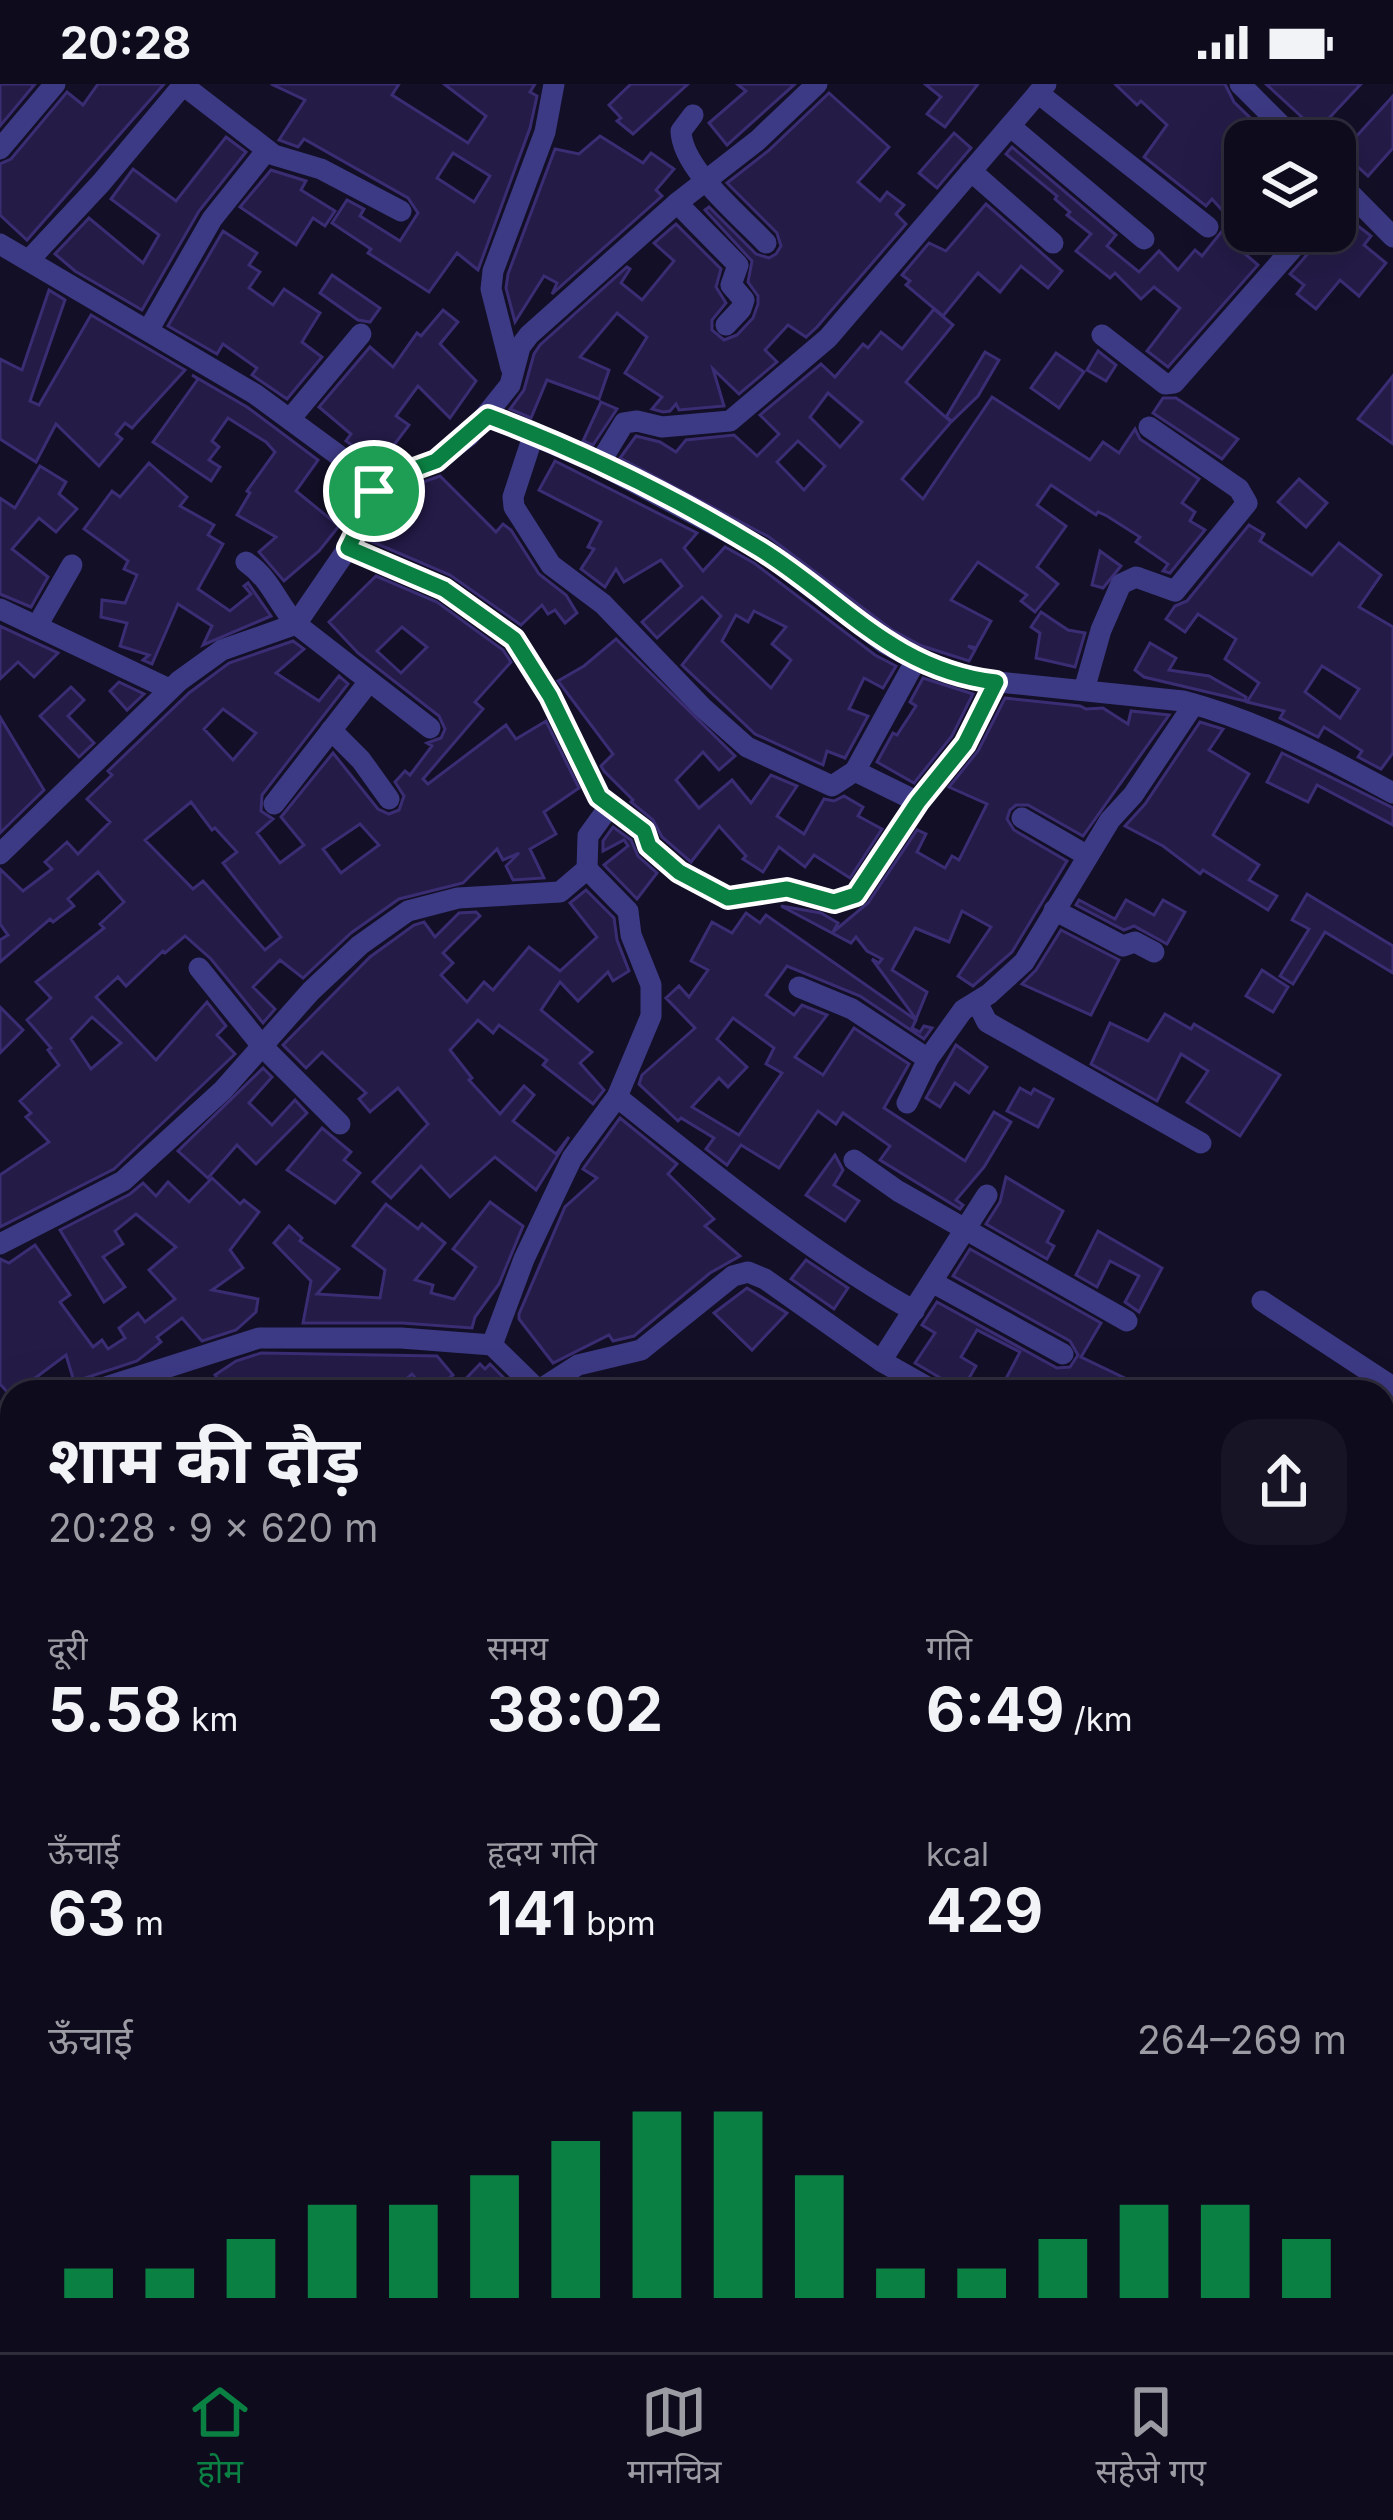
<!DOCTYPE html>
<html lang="hi">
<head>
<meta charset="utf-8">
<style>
	body { margin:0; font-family:Inter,"Noto Sans Devanagari",sans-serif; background:#171425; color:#f1f3f6; height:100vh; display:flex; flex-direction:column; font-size:45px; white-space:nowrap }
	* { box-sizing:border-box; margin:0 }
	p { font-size:39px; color:#9b9ba3 }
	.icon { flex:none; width:66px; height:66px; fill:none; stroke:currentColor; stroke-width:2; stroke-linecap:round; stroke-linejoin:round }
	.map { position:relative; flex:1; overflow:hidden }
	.sheet { position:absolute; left:0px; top:1296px; width:1395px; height:972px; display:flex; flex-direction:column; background:#0e0b1c; border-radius:36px 36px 0 0; box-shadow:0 12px 48px #0002,0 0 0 3px #2e2b3b }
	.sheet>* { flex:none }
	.buttons { position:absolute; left:1224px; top:36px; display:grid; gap:24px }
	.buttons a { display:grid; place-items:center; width:132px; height:132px; border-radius:24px; background:#0e0b1c; box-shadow:0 12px 48px #0002,0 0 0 3px #2e2b3b; font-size:60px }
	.pin { position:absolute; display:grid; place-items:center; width:102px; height:102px; color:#fff; margin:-51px; border:6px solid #fff; border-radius:50%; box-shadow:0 3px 12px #0007 }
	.round { display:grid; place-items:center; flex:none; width:126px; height:126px; border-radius:36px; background:#171425 }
	.headline { display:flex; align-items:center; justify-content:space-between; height:204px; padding:0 48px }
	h1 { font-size:66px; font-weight:700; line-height:90px }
	.figures { display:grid; grid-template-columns:repeat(3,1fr); gap:18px; height:204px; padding:12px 48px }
	.figures div { display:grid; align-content:center }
	.figures b { font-size:60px; font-weight:700 }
	.figures small { font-size:33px; font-weight:400 }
	.figures p { font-size:33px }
	.chart { height:336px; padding:24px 48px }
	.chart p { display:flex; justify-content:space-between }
	.chart svg { width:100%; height:216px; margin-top:12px; stroke:#0b8043; stroke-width:6 }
	.status { display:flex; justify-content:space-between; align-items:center; height:84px; padding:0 60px; background:#0e0b1c; direction:ltr }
	.status svg { height:33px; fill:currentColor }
	.tab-bar { display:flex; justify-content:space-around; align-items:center; height:168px; border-top:3px solid #2e2b3b; background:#0e0b1c; font-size:33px; color:#9b9ba3 }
	.tab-bar a { display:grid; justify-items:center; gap:6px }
	.tab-bar .active { color:#0b8043 }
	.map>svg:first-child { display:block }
</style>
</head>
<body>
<div class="status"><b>20:28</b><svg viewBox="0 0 49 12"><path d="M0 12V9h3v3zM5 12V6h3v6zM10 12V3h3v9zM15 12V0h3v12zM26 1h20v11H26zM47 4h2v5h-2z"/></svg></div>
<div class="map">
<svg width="1393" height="2268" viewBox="0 0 1393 2268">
	<rect width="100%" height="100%" fill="#130f26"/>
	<!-- building -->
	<g fill="#241b47" stroke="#3b2d73" stroke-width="3" fill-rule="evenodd">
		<path d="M0 0H35L0 42Z"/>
		<path d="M98 0H164L27 156 0 131V80L11 75 67 8 83 21Z"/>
		<path d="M271 0H399L392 11 468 59 486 32 444 0H535L530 8 537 12 530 44 478 186 457 169 429 208 368 169 371 165 332 139 347 116 364 125 360 132 400 157 418 129 408 114 304 55 298 63 279 56 305 16ZM453 69 490 92 474 118 437 94Z"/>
		<path d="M631 0H688L633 50 617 37 621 34 609 21Z"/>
		<path d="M737 0H795L727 61 709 39 746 7Z"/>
		<path d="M925 0H978L945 43 927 30 941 13Z"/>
		<path d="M1115 0H1225L1234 18 1274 57H1245V160L1249 163 1244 169 1258 181 1168 283 1147 267 1180 224 1154 203 1141 215 1115 189 1110 194 1076 167 1091 150 1067 131 1070 128 1055 115 1057 112 1006 70 1012 63 1116 151 1107 162 1139 188 1159 167 1178 186 1195 166 1202 172 1231 136 1212 115 1206 122 1144 73 1167 41 1141 17 1137 21Z"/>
		<path d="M1266 0H1361L1317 47Z"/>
		<path d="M829 9 889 63 858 98 880 117 887 108 904 121 896 130 906 140 817 243 806 253 788 241 765 266 777 278 739 310 713 285 724 322 679 326 676 320 670 327 663 328 652 325 662 313 625 289 647 253 617 229 580 273 609 286 599 315 547 296 531 334 510 325 524 306 534 270 540 261 627 183 630 185 621 199 642 216 674 177 654 159 676 140 721 185 716 203 726 219 712 236V246L724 256 737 251 753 234 758 220V212L748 198 752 177 705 126 709 123 756 170 769 174 776 170 781 162 777 149 727 99 768 67Z"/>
		<path d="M1393 12V64L1368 92 1335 62V38L1354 55Z"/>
		<path d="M954 49 971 64 937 104 919 89Z"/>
		<path d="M600 52 643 79 651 69 674 85 656 106 662 112 552 210 557 199 544 192 515 238 506 204 508 190 555 65 579 70Z"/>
		<path d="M226 53 246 68 199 127 142 226 75 187 55 170 89 134 143 179 159 151 111 115 133 85 176 117Z"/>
		<path d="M271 86 306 97 301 106 335 127 325 142 313 134 296 161 240 123Z"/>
		<path d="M986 120 1062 187 1048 204 1021 182 1000 208 978 189 943 232 906 201 910 197 902 191 929 159 946 167Z"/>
		<path d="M1335 124 1371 152 1364 161 1386 179 1359 212 1340 196 1316 225 1297 210 1304 201 1290 190 1319 157 1323 147H1335Z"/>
		<path d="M223 147 257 169 249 181 260 188 249 204 273 221 284 205 320 229 302 258 322 273 287 315 252 291 257 284 223 260 217 270 168 242Z"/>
		<path d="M332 191 380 224 370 238 358 236 320 209Z"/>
		<path d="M49 206 65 216 30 317 39 321 91 231 185 286 132 344 125 339 116 350 122 355 99 382 56 340 36 378 0 355V275L22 286Z"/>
		<path d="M934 225 953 241 906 298 951 338 902 395 923 415 992 313 1090 376 1103 358 1119 369 1135 345 1140 355 1199 395 1182 419 1195 428 1190 437 1205 446 1170 489 1163 487 1168 480 1136 458 1140 453 1107 432 1098 428 1096 431 1051 401 1037 421 1066 442 1037 483 1058 500 1035 528 1021 517 1027 511 978 478 951 516 991 537 976 564 968 562 975 566 969 577 922 562 892 546 769 453 620 374 636 352 660 358 676 368 686 356 734 351 757 372 779 350 760 331 821 280 835 293 863 260 868 264 881 248 902 265ZM828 309 862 338 840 363 810 333ZM798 357 825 382 804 406 777 378Z"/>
		<path d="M443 226 458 238 440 260 476 297 450 334 418 302 396 332 409 341 379 381 346 357 351 350 319 323 370 263 393 283 417 249 421 252Z"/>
		<path d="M1098 267 1116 281 1106 297 1087 286Z"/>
		<path d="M985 268 999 276 978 312 952 337 946 333Z"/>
		<path d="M1056 269 1084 288 1059 324 1031 304Z"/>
		<path d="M192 291 247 323 318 376 296 407 339 442 319 467 284 497 259 468 276 453 237 431 250 409 247 407 275 368 266 358 228 334 212 357 219 363 209 376 220 383 211 397 153 358 198 295Z"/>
		<path d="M1393 292V360L1358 335Z"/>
		<path d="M1163 314H1176L1238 355 1222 375 1153 329Z"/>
		<path d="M601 318 617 325 593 361 583 357Z"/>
		<path d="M555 377 697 449 684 464 703 487 725 463 754 479 875 571 896 582 883 604 864 594 849 625 868 632 845 674 827 667 823 681 755 650 682 581 721 532 702 513 657 554 642 538 682 502 661 476 624 498 616 485 605 503 581 485 594 465 588 463 601 438 539 406ZM754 527 786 543 772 560 791 576 771 604 722 557 736 531 748 538Z"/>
		<path d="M149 379 187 413 180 422 214 441 208 451 223 460 198 505 230 527 251 510 244 502 248 499 271 532 203 561 212 542 178 520 152 580 143 576 149 571 120 562 127 539 101 533 102 516 125 519 137 491 124 485 128 477 84 445 112 407 120 413Z"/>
		<path d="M40 382 66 398 59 410 77 425 56 448 39 434 12 465 48 493 31 523 0 510V414L15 424Z"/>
		<path d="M440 392 496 448 503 440 511 446 539 490 566 511 577 529 565 539 555 526 548 530 542 521 521 541 450 491 368 456 388 417 403 405Z"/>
		<path d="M1299 395 1327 419 1306 443 1278 418Z"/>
		<path d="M1249 441 1264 450 1260 457 1312 491 1339 459 1381 491 1359 523 1393 543V669L1381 685 1358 673 1362 667 1324 643 1318 653 1280 634 1284 627 1247 618 1259 599 1225 575 1236 555 1198 530 1185 548 1166 535 1175 522 1187 517ZM1322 582 1359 605 1340 634 1305 608Z"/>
		<path d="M1100 467 1121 482 1103 504 1092 501Z"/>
		<path d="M376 492 437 518 503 566 511 578 475 618 483 625 423 695 428 700 506 641 516 655 546 637 579 704 544 728 556 750 530 765 544 794 513 796 506 782 519 769 503 776 497 765 463 799 399 815 351 849 303 894 280 876 253 903 275 925 263 939 211 875 185 852 165 869 163 867 126 902 118 893 96 913 156 976 207 918 226 942 217 951 235 970 114 1085 0 1143V1091L49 1058 26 1033 31 1029 20 1017 59 981 48 966 51 964 27 936 51 914 36 898 104 844 100 840 124 818 98 788 68 815 74 822 53 838 50 835 0 878V856L8 851 0 840V785L23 807 52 785 45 778 67 758 78 770 110 738 87 715 112 691 108 687 189 609 229 579 293 557 304 565 276 589 319 617 339 592 348 600 262 711 261 727 273 735 257 749 280 779 304 761 281 733 333 669 378 725 389 730 399 726 404 712 395 698 405 687 410 691 432 662 427 659 441 654 445 645 439 632 358 569 329 538ZM402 543 427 563 401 589 377 567ZM223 625 256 649 233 676 204 645ZM191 718 212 746 215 744 237 768 223 779 281 853 265 866 203 797 193 805 145 756ZM360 740 379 761 341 789 323 765ZM92 933 121 959 91 985 71 955Z"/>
		<path d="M1041 528 1068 546 1085 549 1075 583 1036 574 1040 549 1031 543Z"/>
		<path d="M0 542 58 569 34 593 18 578 0 595Z"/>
		<path d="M616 555 735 672 719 686 703 668 676 696 699 724 732 696 751 719 771 691 797 702 777 732 804 750 824 715 834 717 844 712 863 723 858 732 882 745 850 794 814 771 805 783 779 763 763 788 743 775 746 772 719 742 691 778 662 753 653 736 631 718 633 716 604 687 601 682 613 670 558 597 584 582Z"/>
		<path d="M1150 559 1176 574 1169 586 1209 592 1246 613 1245 617 1144 593 1135 586Z"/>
		<path d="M923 594 973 610 952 652 914 699 877 678 893 649 897 651 916 622 910 618Z"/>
		<path d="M119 598 144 610 127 626 110 607Z"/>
		<path d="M71 603 84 616 68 632 94 659 79 673 40 632Z"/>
		<path d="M1005 614 1080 622 1086 625 1103 624 1128 640 1131 627 1169 631 1083 752 1028 721H1016L1010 726 1007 735 1014 746 1067 777 1012 868 973 902 958 892 991 843 962 827 949 858 915 844 892 886 927 908 916 935 872 875 879 879 882 875 867 867 856 853 851 859 781 822 821 829 838 839 833 848 868 819 917 746 926 750 917 768 945 784 952 772 959 776 987 720 949 703 978 667Z"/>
		<path d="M0 633 44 706 0 749Z"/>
		<path d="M1200 638 1223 645 1209 666 1249 690 1213 751 1259 781 1249 796 1277 812 1268 826 1203 786 1200 790 1163 762 1125 742 1145 720Z"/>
		<path d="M1282 669 1393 724V741L1317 701 1308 718 1267 698Z"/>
		<path d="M613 743 631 756 638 772 657 789 637 815 604 781 628 762 624 756 603 767V757Z"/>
		<path d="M586 806 614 834 617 856 629 887 613 897 608 888 578 917 560 898 541 926 592 968 580 979 604 1006 593 1020 543 981 547 976 499 941 493 949 478 936 450 966 472 994 469 996 500 1030 524 1002 534 1011 513 1037 556 1070 569 1053 536 1106 495 1073 450 1113 421 1082 391 1114 373 1098 428 1040 398 1004 370 1028 359 1015 366 1009 322 968 306 984 283 961 370 873 414 841 424 838 435 853 459 829 476 828 480 832 443 869 453 879 441 891 467 918 484 898 493 906 529 863 560 887 597 853 570 819Z"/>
		<path d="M1307 810 1393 862V889L1325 848 1293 900 1280 892 1309 845 1292 836Z"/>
		<path d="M1079 816 1115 835 1126 816 1154 831 1163 816 1185 828 1167 860 1134 842 1124 846 1076 821Z"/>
		<path d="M746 829 760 839 766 831 916 936 912 944 920 948 924 942 932 944 924 955 860 912 787 882 766 911 794 931 802 921 827 931 795 973 823 991 854 944 909 980 884 1024 965 1077 994 1028 1011 1038 984 1083 956 1116 963 1121 960 1125 880 1076 890 1062 843 1029 836 1040 818 1027 779 1084 741 1061 727 1081 706 1065 714 1054 681 1034 678 1037 639 1000 642 991 695 944 666 914 679 902 689 913 708 886 691 877 712 838 732 849ZM733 934 774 964 766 980 782 989 739 1051 692 1023 719 994 728 1003 747 983 717 955Z"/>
		<path d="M1061 846 1119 876 1091 931 1022 900 1036 886Z"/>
		<path d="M1262 886 1288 903 1273 928 1246 912Z"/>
		<path d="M0 923 23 946 0 969Z"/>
		<path d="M1165 930 1191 945 1194 940 1280 991 1240 1052 1187 1018 1208 987 1181 970 1157 1017 1091 980 1110 939 1148 957Z"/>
		<path d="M956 961 987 983 969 1009 955 999 940 1023 926 1014Z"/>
		<path d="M263 984 272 993 249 1019 272 1041 295 1016 307 1029 256 1080 237 1061 208 1094 178 1067Z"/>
		<path d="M1020 1004 1031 1010 1034 1005 1053 1015 1038 1043 1007 1027Z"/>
		<path d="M620 1034 677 1080 668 1090 714 1135 705 1142 740 1172 710 1189 634 1252 613 1257 609 1251 553 1279 519 1235V1230L565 1123 597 1094 583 1085 585 1082Z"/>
		<path d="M322 1044 351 1068 344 1076 360 1089 335 1119 287 1086Z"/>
		<path d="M835 1071 843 1086 834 1101 859 1117 845 1137 806 1111Z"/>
		<path d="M1006 1093 1063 1127 1047 1158 1054 1162 1047 1175 986 1140 1000 1118Z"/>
		<path d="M212 1094 240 1120 244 1116 259 1128 230 1166 243 1184 212 1206 258 1215 256 1228 236 1246 202 1257 182 1234 157 1253 161 1258 137 1277 85 1294 76 1304 66 1271 11 1312 0 1300V1175L9 1179 35 1161 70 1211 60 1218 93 1263 102 1256 108 1265 125 1254 119 1244 138 1229 145 1238 175 1215 149 1186 176 1163 136 1130 115 1147 123 1160 103 1173 125 1203 104 1218 60 1146 130 1110 143 1099 156 1112 168 1098 189 1118Z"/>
		<path d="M490 1118 523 1142 499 1200 475 1233 472 1244 402 1239H303L311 1197 274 1159 289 1142 302 1154 300 1157 339 1185 317 1210 380 1214 385 1186 353 1162 386 1120 418 1145 422 1140 445 1159 415 1196 433 1201 431 1209 454 1215 476 1183 453 1165Z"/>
		<path d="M1098 1147 1162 1184 1139 1228 1125 1218 1139 1192 1110 1177 1097 1203 1076 1191Z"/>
		<path d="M970 1165 1101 1239 1081 1273 1154 1308H1065L1052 1303 1049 1308H999L1020 1268 977 1246 961 1273 976 1282 961 1308H951L944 1296 915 1279 935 1249 922 1241 937 1218 1057 1284 1070 1283 1078 1271 1070 1257 953 1192Z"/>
		<path d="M806 1176 848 1204 834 1225 791 1195Z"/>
		<path d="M747 1204 787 1229 752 1266 714 1229Z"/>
		<path d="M261 1269 437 1272 453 1291 433 1308H427L412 1290 390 1308H312L305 1301 294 1308H227L215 1291 236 1277Z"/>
		<path d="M480 1280 485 1285 490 1280 511 1301 503 1308H453Z"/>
	</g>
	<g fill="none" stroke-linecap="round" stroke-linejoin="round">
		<!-- minor -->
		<g stroke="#3d3a85" stroke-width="21">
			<path d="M1240 0 1297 57"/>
			<path d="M183 1 274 71 321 85 401 127"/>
			<path d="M1038 9 1208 143"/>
			<path d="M693 31 681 47C682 85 741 132 766 159"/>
			<path d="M1010 42 1144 155"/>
			<path d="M0 65 55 0"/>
			<path d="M971 87 1053 159"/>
			<path d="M1335 94 1393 153"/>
			<path d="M677 119 738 181 731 201 744 216 741 225 726 241"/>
			<path d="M0 160 255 310 338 371 374 407"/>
			<path d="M30 175 101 99 184 0"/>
			<path d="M149 245 212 135 267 66"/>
			<path d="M1102 251 1165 300 1174 299 1308 147"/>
			<path d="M511 284 491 205 493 187 545 48 554 0"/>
			<path d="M488 332 599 380 762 466 884 559 916 576 979 596 1183 617C1261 638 1323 671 1393 709"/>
			<path d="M290 335 361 250"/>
			<path d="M534 349 513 413 514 423 551 481 603 520 702 623 747 663 832 702 855 687 916 576"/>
			<path d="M599 380 624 339 637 337 662 343 730 337 828 254 1046 0"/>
			<path d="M348 464 444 505 514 555 550 612 600 713 643 747 649 762 678 788 728 814 787 805 834 817 856 811 918 718 965 660 996 598"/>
			<path d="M246 478C271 495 277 519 296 540L430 644"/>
			<path d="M0 525 169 605"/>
			<path d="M37 542 72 481"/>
			<path d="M1084 606 1101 546 1121 500 1136 493 1175 507 1247 419 1239 405 1149 343"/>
			<path d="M331 646 361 676 389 715"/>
			<path d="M855 687 918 718"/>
			<path d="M274 720 368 599"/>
			<path d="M1022 734 1088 772"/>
			<path d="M0 770 179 597 222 566 296 540 348 464 381 397 436 377 469 352 510 301 520 263 529 251 677 119 758 56 817 0"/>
			<path d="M1054 826 1123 862 1135 858 1154 868"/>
			<path d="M199 884 262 962 340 1040"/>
			<path d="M799 903 852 925 928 975"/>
			<path d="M977 918 987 938 1201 1059"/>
			<path d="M617 1013C712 1089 808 1167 914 1227"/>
			<path d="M907 1019 928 975 963 926 989 910 1024 878 1110 736 1133 711 1194 620"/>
			<path d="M854 1076 898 1107 1127 1237"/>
			<path d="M0 1160 123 1097 223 1006 311 907 360 861 408 827 458 814 560 808 587 785 588 752 609 723"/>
			<path d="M932 1198 1063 1270"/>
			<path d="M1262 1217 1393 1303"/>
			<path d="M492 1261 524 1175 572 1074 617 1013 651 932V901L631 851 628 827 587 785"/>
			<path d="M881 1277 987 1111"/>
			<path d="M90 1308 259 1254H401L492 1261 540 1308"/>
			<path d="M536 1308 578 1281 641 1266 733 1192 748 1188 765 1195 881 1277 936 1308"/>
			<path d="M0 1350 12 1342"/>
			<path d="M0 1400 12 1412"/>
			<path d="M1383 1455 1393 1442"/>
			<path d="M1383 1612 1393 1620"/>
			<path d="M0 1644 12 1657"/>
			<path d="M1383 1788 1393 1796"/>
			<path d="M1383 1879 1393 1870"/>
			<path d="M0 1929 5 1949 0 1963"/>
			<path d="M1383 2090 1393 2082"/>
			<path d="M240 2256 256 2268"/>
			<path d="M568 2256 581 2268"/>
			<path d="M108 2268 113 2256"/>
			<path d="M751 2268 764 2256"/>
			<path d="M941 2268 954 2256"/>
			<path d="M1180 2268 1194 2256"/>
		</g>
	</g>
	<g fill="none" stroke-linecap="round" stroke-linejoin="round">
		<!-- route casing -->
		<g stroke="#fff" stroke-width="24">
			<path id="route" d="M488 332C581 367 675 413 760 465 842 516 893 586 996 598L965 660 918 718 856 811 834 818 787 805 728 814 679 788 649 762 644 747 599 713 550 612 514 555 444 505 348 464 381 397 436 377Z"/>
		</g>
		<!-- route -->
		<use href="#route" stroke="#0b8043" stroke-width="15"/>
	</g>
</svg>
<div class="buttons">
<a><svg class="icon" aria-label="layers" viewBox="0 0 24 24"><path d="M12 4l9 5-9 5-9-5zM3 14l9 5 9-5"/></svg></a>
</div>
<div class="pin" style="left:374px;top:407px;background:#1e9e55"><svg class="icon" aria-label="arrive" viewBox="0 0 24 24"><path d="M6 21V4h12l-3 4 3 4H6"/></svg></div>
<section class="sheet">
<div class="headline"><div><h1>शाम की दौड़</h1><p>20:28 · 9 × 620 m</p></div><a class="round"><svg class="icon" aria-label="share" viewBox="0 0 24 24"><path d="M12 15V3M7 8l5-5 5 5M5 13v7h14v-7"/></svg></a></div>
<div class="figures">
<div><p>दूरी</p><b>5.58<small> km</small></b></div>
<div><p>समय</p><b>38:02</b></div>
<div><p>गति</p><b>6:49<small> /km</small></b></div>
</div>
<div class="figures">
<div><p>ऊँचाई</p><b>63<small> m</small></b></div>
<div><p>हृदय गति</p><b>141<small> bpm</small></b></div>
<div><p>kcal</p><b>429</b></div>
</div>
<div class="chart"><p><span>ऊँचाई</span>264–269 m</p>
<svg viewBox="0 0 160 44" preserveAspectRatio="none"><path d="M5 44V38M15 44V38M25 44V32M35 44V25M45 44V25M55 44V19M65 44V12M75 44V6M85 44V6M95 44V19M105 44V38M115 44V38M125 44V32M135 44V25M145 44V25M155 44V32"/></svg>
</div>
</section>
</div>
<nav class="tab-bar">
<a class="active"><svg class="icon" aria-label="home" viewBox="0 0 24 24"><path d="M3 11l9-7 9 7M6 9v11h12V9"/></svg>होम</a>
<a><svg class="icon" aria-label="map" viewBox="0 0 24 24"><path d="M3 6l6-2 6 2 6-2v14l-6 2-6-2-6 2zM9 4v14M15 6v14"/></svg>मानचित्र</a>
<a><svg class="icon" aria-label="saved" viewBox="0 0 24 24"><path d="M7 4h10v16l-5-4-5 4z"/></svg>सहेजे गए</a>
</nav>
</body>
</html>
